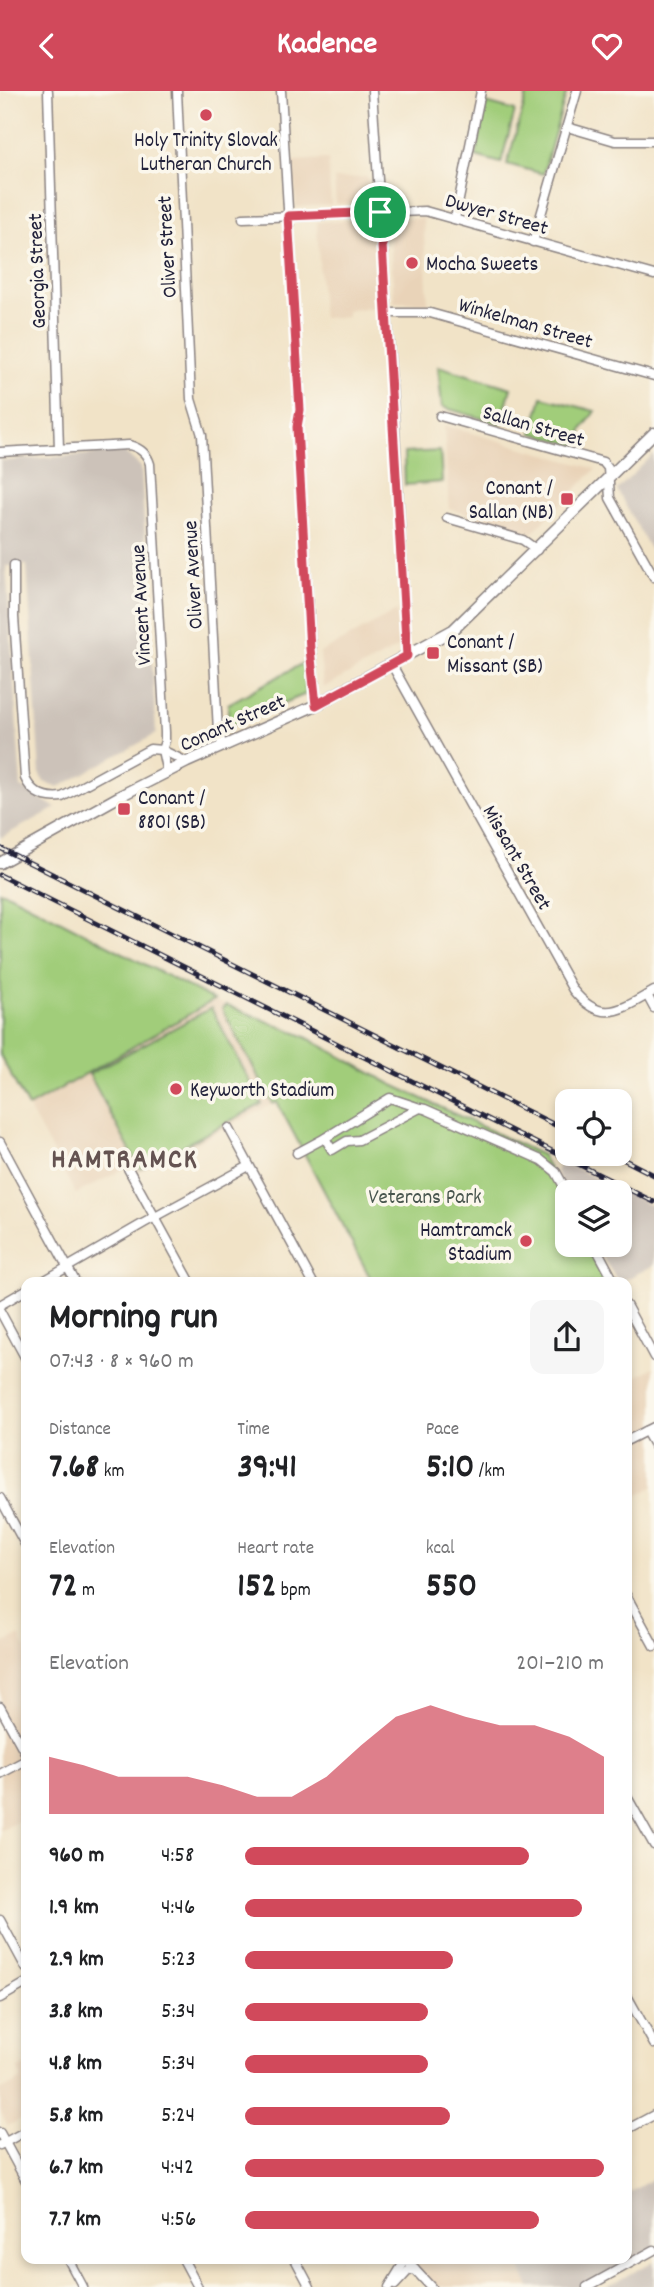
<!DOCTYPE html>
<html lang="en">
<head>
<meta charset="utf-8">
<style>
	body { margin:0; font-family:Dekko,sans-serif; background:#f6f6f6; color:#202124; height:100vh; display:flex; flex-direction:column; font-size:26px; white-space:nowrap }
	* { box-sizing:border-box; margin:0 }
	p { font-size:23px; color:#757577 }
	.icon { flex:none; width:38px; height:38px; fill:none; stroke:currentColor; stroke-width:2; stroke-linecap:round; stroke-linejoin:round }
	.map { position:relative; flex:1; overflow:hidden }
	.panel { position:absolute; left:21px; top:1186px; width:611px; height:987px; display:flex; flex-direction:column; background:#fff; border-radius:14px; box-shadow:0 4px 10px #0003 }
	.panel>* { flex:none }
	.tools { position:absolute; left:555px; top:998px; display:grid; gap:14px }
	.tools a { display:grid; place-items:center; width:77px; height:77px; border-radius:14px; background:#fff; box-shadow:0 4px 10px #0003; font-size:35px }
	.pin { position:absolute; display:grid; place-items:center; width:60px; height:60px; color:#fff; margin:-30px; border:4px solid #fff; border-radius:50%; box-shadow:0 2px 7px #0007 }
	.round { display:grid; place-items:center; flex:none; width:74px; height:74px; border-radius:14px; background:#f6f6f6 }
	.headline { display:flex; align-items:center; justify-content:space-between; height:119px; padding:0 28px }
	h1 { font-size:38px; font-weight:700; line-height:52px }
	.metrics { display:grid; grid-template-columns:repeat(3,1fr); gap:10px; height:119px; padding:7px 28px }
	.metrics div { display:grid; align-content:center }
	.metrics b { font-size:35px; font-weight:700 }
	.metrics small { font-size:19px; font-weight:400 }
	.metrics p { font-size:19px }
	.chart { height:196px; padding:14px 28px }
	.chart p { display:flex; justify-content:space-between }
	.chart svg { width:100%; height:126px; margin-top:7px; fill:#d1495b; opacity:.7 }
	ul { padding:0 28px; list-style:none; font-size:23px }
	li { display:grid; grid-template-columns:112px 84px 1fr; align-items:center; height:52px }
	li i { height:18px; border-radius:9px; background:#d1495b }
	header { display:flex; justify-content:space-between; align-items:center; height:91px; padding:0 28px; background:#d1495b; color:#fff; font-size:32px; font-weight:700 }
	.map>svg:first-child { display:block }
</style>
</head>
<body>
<header><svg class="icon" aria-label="back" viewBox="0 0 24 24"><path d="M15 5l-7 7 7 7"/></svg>Kadence<svg class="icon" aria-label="heart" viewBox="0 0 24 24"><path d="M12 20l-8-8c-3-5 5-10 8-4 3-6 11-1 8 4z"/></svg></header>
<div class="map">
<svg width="654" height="2196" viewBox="0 0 654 2196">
	<rect width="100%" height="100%" fill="#fbf7ec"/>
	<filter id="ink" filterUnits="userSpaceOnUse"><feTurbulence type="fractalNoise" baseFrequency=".0143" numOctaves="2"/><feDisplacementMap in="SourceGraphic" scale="14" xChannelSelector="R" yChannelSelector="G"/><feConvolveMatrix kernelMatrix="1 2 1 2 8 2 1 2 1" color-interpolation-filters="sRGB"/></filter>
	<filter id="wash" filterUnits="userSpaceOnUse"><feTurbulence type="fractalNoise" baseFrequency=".00686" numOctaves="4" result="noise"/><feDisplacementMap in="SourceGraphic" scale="28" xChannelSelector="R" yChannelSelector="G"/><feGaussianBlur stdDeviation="1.57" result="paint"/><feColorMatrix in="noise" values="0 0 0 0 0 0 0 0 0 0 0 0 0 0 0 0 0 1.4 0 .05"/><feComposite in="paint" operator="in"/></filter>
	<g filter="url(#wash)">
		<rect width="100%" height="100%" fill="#f1e3c7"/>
		<!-- built -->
		<g fill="#e9d3b8">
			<path d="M328 68 331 114 296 116 294 70Z"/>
			<path d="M368 86 370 112 336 113 334 88Z"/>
			<path d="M423 127 428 212 394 211 389 129Z"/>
			<path d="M373 128 377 216 347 219V226L322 227 317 131Z"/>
			<path d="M444 334 596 378 532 442 449 418Z"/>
			<path d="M397 520 399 556 323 597 320 562Z"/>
			<path d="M214 909 225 914 222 918 273 1013 132 1084 127 1076 76 1103 28 1016Z"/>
			<path d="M654 1276V1395L627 1411V1291Z"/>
			<path d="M19 1545 26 1558V1726L0 1740V1554Z"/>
			<path d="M26 1974V2025L8 2035 0 2020V2000L22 1988 18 1978Z"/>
			<path d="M405 2168H516L530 2196H431Z"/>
		</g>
		<!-- industrial -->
		<g fill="#ccc2b9">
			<path d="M124 361 141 376 156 643 63 694 57 696 44 691 40 684 27 474 6 475 21 696 56 717 0 747V363L3 370Z"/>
			<path d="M654 363V465L617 399Z"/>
			<path d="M561 1070 654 1116V1174L619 1192 594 1153H620V1101H567L556 1081Z"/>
			<path d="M654 2087V2159L587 2196H530L516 2168H626L627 2103Z"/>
			<path d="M654 2170V2196H606Z"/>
		</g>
		<!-- green -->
		<g fill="#a1cd7a" stroke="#62785a" stroke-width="2">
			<path d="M528 0H567L543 83 507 73Z"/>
			<path d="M486 12 515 20 501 72 476 65Z"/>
			<path d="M438 275 511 297 501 333 442 316Z"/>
			<path d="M542 306 595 320 582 339 579 355 532 342Z"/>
			<path d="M440 360 442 391 405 394 404 362Z"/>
			<path d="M303 572 306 603 233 633 228 630V613Z"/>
			<path d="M0 800 9 803 214 909 28 1016 0 964Z"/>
			<path d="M226 914 304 945 391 993 542 1064 567 1113V1153H588L608 1192H373L277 1011 273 1013 222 918Z"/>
			<path d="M211 917 262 1013 140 1078 89 983Z"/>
		</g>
	</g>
	<g filter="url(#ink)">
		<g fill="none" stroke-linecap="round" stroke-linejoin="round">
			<!-- minor casing -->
			<g stroke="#8a8281" stroke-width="11">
				<g id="minor">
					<path d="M48 0 59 358"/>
					<path d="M177 0 191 308 202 344 218 640 223 656"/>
					<path d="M281 0 300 319 297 336 311 560 316 614"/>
					<path d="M372 0 395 341 407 565"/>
					<path d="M567 36 615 50H654"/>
					<path d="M243 127 425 120 654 184"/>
					<path d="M455 128 481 0"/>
					<path d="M533 151 577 0"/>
					<path d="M387 222H430L654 285"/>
					<path d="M440 325 603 371 608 377 610 407 654 486"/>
					<path d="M0 361 129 354C140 357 147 362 150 373L165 641V650L162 659 167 682"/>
					<path d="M447 427 523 449 537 459"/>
					<path d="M14 474V526L25 687C32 703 45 708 62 706L150 658 162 659 187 671"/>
					<path d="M392 574 573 899C598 930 615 923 647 904"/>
					<path d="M654 900 647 904 654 917"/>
					<path d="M420 1017 390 1007 325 1047 332 1059 347 1050 359 1049 420 1017 425 1018 541 1069 556 1081 567 1101"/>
					<path d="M229 1037 313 1192"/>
					<path d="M0 1051 76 1192"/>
					<path d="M297 1062 325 1047"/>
					<path d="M125 1072 191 1192"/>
					<path d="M594 1153 615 1192"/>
					<path d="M40 1192 144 1132 249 1075"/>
					<path d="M0 1214 26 1199"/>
					<path d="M626 1214 654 1266"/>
					<path d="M0 1220 26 1268"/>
					<path d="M646 1340 654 1354"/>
					<path d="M626 1350 654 1336"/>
					<path d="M0 1407 26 1455"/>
					<path d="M626 1504 654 1555"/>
					<path d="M0 1616 26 1663"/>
					<path d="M0 1683 26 1669"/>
					<path d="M626 1704 654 1754"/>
					<path d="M0 1829 26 1877"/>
					<path d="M626 1903 654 1953"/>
					<path d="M0 1907 26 1892"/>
					<path d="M626 2039 654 2024"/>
					<path d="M0 2042 26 2090"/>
					<path d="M0 2054 26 2040"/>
					<path d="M68 2168 83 2196"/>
					<path d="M183 2168 198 2196"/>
					<path d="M295 2168 310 2196"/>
					<path d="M405 2168 431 2196"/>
					<path d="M395 2194 408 2180 415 2179"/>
					<path d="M389 2196 406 2168"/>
					<path d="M587 2196 654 2159"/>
				</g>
			</g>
			<!-- major casing -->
			<g stroke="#8a8281" stroke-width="13">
				<path id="major" d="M0 772 122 704 187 671 316 614 453 539 654 342"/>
			</g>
			<!-- minor -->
			<use href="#minor" stroke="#fff" stroke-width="8"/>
			<!-- major -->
			<use href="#major" stroke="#fff" stroke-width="10"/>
			<!-- rail casing -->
			<g stroke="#22223b" stroke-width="5">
				<g id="rail">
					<path d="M0 757 567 1040"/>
					<path d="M0 784 654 1111"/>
					<path d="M611 1062 654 1084"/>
				</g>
			</g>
			<!-- rail -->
			<use href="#rail" stroke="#fbf7ec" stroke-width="2.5" stroke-dasharray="8" stroke-linecap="butt"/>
		</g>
	</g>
	<g fill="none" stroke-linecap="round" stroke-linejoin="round" filter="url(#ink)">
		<!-- route casing -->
		<g stroke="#fff" stroke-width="14">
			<path id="route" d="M380 121 407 565 316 614 310 558 297 336 300 319 288 125Z"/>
		</g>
		<!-- route -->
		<use href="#route" stroke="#d1495b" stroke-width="9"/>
	</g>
	<!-- markers -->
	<g fill="#d1495b" stroke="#fbf7ec" stroke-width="2.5">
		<circle cx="206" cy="24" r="7"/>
		<circle cx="412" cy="172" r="7"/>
		<rect x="560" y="401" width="14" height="14" rx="3.5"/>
		<rect x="426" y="555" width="14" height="14" rx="3.5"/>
		<rect x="117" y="711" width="14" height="14" rx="3.5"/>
		<circle cx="176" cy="998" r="7"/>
		<circle cx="526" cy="1150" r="7"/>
	</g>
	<g text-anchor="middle" stroke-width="7" stroke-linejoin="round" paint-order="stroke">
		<!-- poi labels -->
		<g font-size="21" fill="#22223b" stroke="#fbf7ec" text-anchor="start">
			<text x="206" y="55" text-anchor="middle">Holy Trinity Slovak<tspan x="206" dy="24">Lutheran Church</tspan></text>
			<text x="426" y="179">Mocha Sweets</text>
			<text x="553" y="403" text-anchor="end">Conant /<tspan x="553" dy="24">Sallan (NB)</tspan></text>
			<text x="447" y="557">Conant /<tspan x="447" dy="24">Missant (SB)</tspan></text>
			<text x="138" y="713">Conant /<tspan x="138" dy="24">8801 (SB)</tspan></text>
			<text x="190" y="1005">Keyworth Stadium</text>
			<text x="512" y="1145" text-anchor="end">Hamtramck<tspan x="512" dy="24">Stadium</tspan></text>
		</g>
		<!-- street labels -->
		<g font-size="21" fill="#22223b" stroke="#fbf7ec">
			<text transform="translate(497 122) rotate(16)" y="7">Dwyer Street</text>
			<text transform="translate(166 156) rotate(-93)" y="7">Oliver Street</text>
			<text transform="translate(36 180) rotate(-92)" y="7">Georgia Street</text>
			<text transform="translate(526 231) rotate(16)" y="7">Winkelman Street</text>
			<text transform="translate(534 334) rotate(16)" y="7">Sallan Street</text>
			<text transform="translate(192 484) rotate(-93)" y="7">Oliver Avenue</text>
			<text transform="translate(140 514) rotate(-93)" y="7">Vincent Avenue</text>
			<text transform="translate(232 631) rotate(-24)" y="7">Conant Street</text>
			<text transform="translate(518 766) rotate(60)" y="7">Missant Street</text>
		</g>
		<!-- park labels -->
		<g font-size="21" fill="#48554e" stroke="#fbf7ec">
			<text x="425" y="1112">Veterans Park</text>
		</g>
		<!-- district labels -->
		<g font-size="28" font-weight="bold" letter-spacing="2" fill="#645351" stroke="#fbf7ec">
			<text x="125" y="1076">HAMTRAMCK</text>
		</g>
	</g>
</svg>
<div class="tools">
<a><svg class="icon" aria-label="locate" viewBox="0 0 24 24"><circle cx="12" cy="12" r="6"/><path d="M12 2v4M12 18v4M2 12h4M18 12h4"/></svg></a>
<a><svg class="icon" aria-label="layers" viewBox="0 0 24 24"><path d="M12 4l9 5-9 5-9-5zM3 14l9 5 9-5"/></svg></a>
</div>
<div class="pin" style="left:380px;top:121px;background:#1e9e55"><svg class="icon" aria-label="arrive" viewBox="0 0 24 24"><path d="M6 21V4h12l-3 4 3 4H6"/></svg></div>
<section class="panel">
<div class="headline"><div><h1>Morning run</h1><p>07:43 · 8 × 960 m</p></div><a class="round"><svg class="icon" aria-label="share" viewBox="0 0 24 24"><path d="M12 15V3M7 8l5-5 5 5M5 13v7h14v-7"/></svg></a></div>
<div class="metrics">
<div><p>Distance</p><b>7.68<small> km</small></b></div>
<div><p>Time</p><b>39:41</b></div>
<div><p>Pace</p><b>5:10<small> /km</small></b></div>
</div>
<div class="metrics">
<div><p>Elevation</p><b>72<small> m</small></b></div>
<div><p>Heart rate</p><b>152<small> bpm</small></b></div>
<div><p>kcal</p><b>550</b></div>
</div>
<div class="chart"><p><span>Elevation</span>201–210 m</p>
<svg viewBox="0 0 160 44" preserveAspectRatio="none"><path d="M0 44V24L10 27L20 31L30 31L40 31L50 34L60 38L70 38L80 31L90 20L100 10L110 6L120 10L130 13L140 13L150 17L160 24V44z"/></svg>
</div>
<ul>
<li><b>960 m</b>4:58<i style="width:79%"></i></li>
<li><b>1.9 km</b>4:46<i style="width:94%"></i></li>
<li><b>2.9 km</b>5:23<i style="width:58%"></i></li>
<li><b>3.8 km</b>5:34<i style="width:51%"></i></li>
<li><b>4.8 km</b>5:34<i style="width:51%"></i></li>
<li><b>5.8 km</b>5:24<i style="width:57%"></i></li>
<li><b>6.7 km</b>4:42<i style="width:100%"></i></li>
<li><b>7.7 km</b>4:56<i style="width:82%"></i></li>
</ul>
</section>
</div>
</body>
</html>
